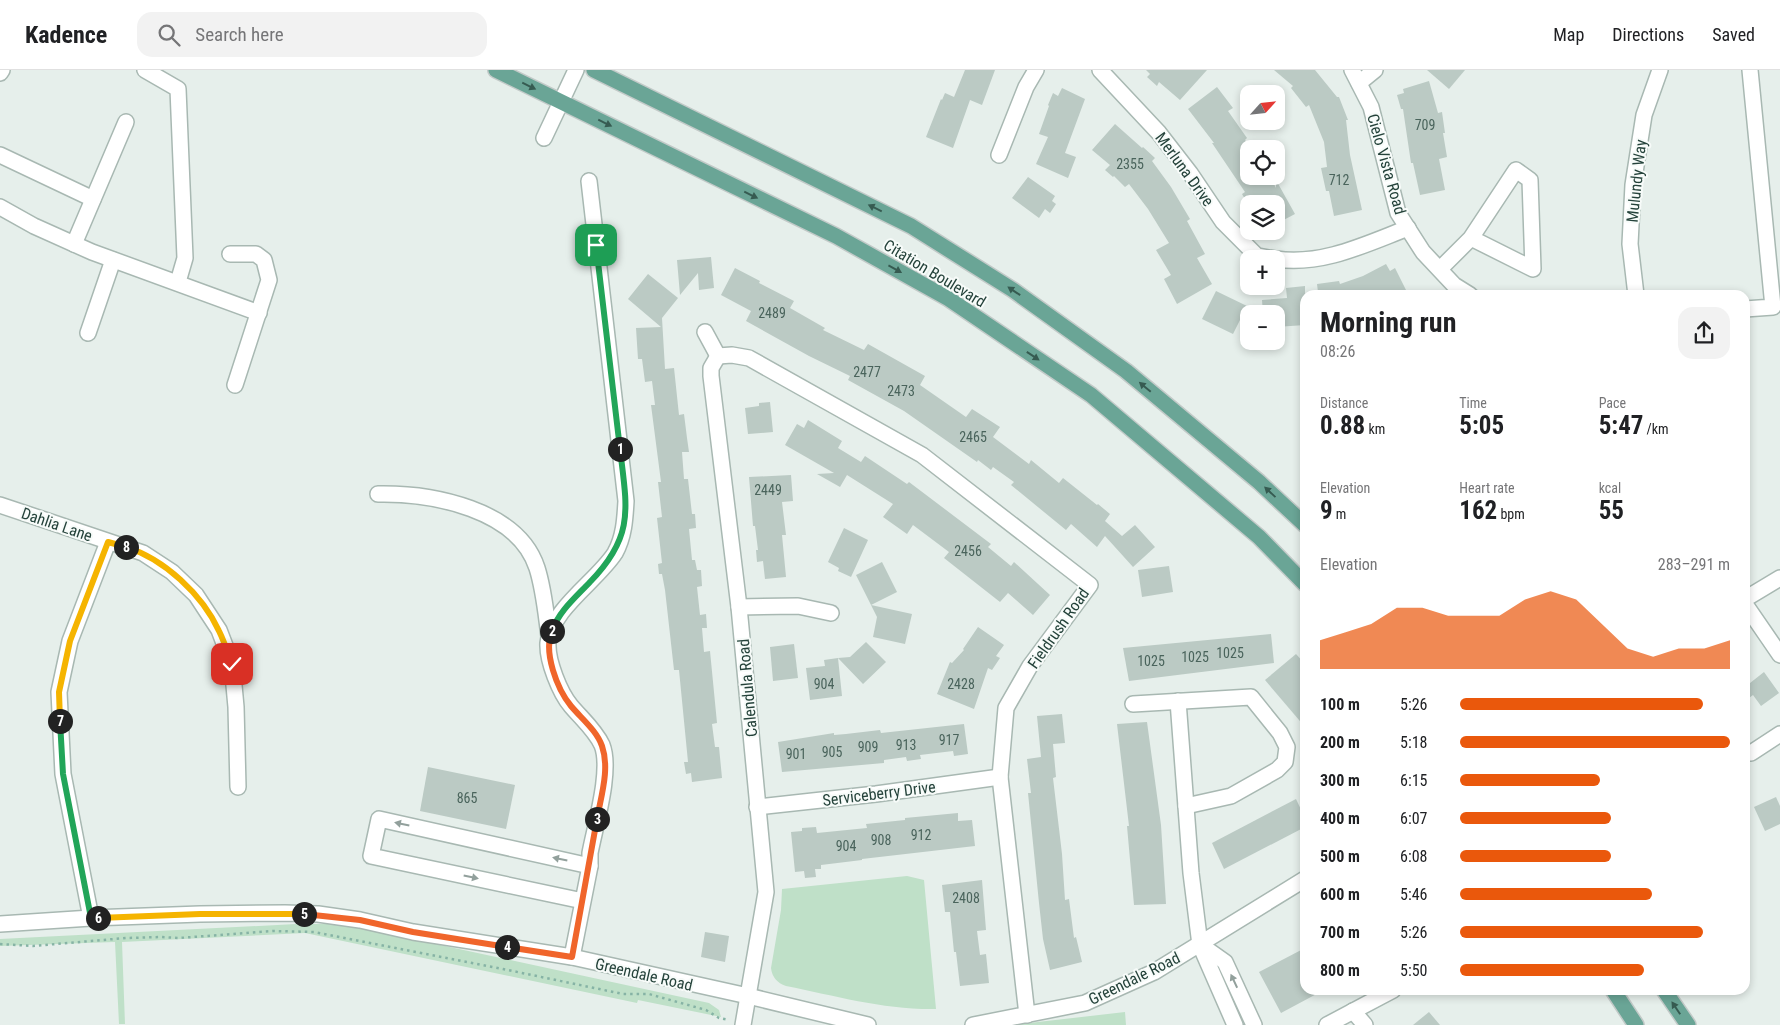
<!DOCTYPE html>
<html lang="en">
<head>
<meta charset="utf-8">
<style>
	body { margin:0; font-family:"Roboto Condensed",sans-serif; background:#f2f2f2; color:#202124; height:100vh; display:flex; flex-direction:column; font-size:19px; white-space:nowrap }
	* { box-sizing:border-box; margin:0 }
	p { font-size:16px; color:#757577 }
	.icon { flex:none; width:28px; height:28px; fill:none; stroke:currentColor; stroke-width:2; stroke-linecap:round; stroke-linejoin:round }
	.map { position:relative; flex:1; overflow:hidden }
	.drawer { position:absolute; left:1300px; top:220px; width:450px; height:705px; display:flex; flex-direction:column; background:#fff; border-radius:15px; box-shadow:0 2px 8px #0003 }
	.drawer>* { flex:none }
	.needle { width:32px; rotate:63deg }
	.tools { position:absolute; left:1240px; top:15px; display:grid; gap:10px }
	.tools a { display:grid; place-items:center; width:45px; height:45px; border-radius:10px; background:#fff; box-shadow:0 2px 8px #0003; font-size:25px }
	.pin { position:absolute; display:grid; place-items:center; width:42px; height:42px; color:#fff; margin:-21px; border-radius:10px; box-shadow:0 2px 8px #0006 }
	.km { position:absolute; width:25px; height:25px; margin:-12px; border-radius:50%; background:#222; color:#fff; font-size:14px; line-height:25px; text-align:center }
	.round { display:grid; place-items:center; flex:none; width:52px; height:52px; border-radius:15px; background:#f2f2f2 }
	.head { display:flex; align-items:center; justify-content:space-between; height:85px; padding:0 20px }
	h1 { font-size:28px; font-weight:700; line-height:38px }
	.metrics { display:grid; grid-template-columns:repeat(3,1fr); gap:8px; height:85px; padding:5px 20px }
	.metrics div { display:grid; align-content:center }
	.metrics b { font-size:25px; font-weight:700 }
	.metrics small { font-size:14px; font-weight:400 }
	.metrics p { font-size:14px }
	.chart { height:140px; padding:10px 20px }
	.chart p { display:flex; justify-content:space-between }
	.chart svg { width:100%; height:90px; margin-top:5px; fill:#ea580c; opacity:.7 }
	ul { padding:0 20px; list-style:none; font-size:16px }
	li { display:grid; grid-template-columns:80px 60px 1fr; align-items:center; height:38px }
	li i { height:12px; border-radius:6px; background:#ea580c }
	header { display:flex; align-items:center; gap:30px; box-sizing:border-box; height:70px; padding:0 25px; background:#fff; border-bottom:1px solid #e0e0e0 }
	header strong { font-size:24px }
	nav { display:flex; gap:28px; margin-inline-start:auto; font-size:18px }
	.search { width:350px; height:45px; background:#f2f2f2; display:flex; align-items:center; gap:12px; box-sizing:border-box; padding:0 18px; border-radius:15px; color:#757577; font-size:19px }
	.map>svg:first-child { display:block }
</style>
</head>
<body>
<header>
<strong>Kadence</strong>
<div class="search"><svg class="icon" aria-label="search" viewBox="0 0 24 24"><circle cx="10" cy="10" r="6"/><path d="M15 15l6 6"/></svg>Search here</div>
<nav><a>Map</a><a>Directions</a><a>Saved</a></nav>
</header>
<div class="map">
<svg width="1780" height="955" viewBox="0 0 1780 955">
	<rect width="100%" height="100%" fill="#e6efeb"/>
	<!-- green -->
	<g fill="#bfe0c8">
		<path d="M907 806 924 810 936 939C885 940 836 926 786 916 777 913 772 907 771 898L781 840 782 819Z"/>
		<path d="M296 854H343L709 933 719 940 721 947 638 930 637 933 305 863 122 872 125 954H119L115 872 0 876V869Z"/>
		<path d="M1125 942 1126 955H1012Z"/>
	</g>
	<!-- building -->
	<g fill="#bbcac4">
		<path d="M965 0H995L982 35 970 30 953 78 926 67 941 29 942 30 945 23 954 27Z"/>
		<path d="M1146 0H1207L1180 30 1159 12 1157 16 1147 7 1150 4Z"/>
		<path d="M1274 0H1315L1337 27H1339L1348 50H1346L1350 85 1362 140 1334 146 1329 121H1326L1321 98 1327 97 1324 72 1309 35 1306 37 1291 18 1293 16Z"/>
		<path d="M1427 0H1465L1449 19Z"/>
		<path d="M1429 11 1438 43 1442 42 1445 63H1443L1447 87 1439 89 1445 120 1420 125 1413 93H1411L1403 39H1401L1397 25 1404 23 1403 19Z"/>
		<path d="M1217 17 1233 38 1228 41 1247 68 1245 70 1249 75V106H1270L1276 118V110L1295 144 1276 154V134H1248L1242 124 1245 122 1212 73H1214L1188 39Z"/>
		<path d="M1062 18 1085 29 1065 83 1076 87 1068 108 1036 94 1048 67 1039 64 1049 36 1048 35 1053 23 1058 26Z"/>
		<path d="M1115 54 1142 78 1143 77 1155 88 1152 91 1171 117 1190 149 1187 151 1205 184 1197 188 1212 214 1177 234 1164 209 1171 205 1156 180 1169 173 1148 139 1129 114 1125 117 1114 106 1113 107 1105 100 1110 95 1092 80Z"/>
		<path d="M1028 107 1055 126 1052 131 1056 134 1050 143 1045 139 1039 148 1012 128Z"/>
		<path d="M711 187 714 218 699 220 698 203 680 225 677 190Z"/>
		<path d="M1386 194 1390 201 1395 198 1406 220 1394 225H1314V223L1318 222 1317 214 1339 211 1340 214 1363 206Z"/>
		<path d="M735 198 760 211 759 213 794 231 790 238 825 258 823 260 864 280 868 274 925 306 920 315 966 347 972 339 1000 357 993 367 1029 394 1031 390 1059 413 1063 408 1097 435 1098 434 1110 444 1105 451 1122 466 1135 455 1155 477 1133 497 1105 466 1097 477 1071 454 1066 460 1011 415 1014 412 993 397 991 400 978 390 977 392 904 341 848 310 850 306 809 286 746 251 751 241 721 225Z"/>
		<path d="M648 204 678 228 662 248 665 299 674 298 679 345 684 344 687 368 689 382H682L684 409H688L692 444H695L696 458 689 459 692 490H695L697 500H701L702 516 697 517 700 545 706 544 707 558H702L704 582 710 581 717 653 712 654 715 677H719L722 708 692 712 691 703 686 704 684 692H688L679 600H674L665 520 662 504H659L658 494 662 493 657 448 662 447 658 412H661L651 335H655L652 311 645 312 642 289H638L636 258 661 257 628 229Z"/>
		<path d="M1305 216V255L1276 257V244H1263L1262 230 1287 228 1286 218Z"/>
		<path d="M1216 221 1247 236 1233 264 1202 249Z"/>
		<path d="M770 332 773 362 748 364 745 338 759 336V333Z"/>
		<path d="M808 350 842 371 838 378 861 392 865 386 907 414 909 412 991 474 988 477 1011 496 1014 492 1050 525 1033 545 1008 523 1000 532 944 488 949 482 913 455 907 464 883 447 893 434 847 405 840 417 817 404 834 403 785 375 797 354 804 358Z"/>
		<path d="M791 405 793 431 782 432 786 465H782L786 507 765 509 763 491 757 492 756 480H758L755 456H753L749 407Z"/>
		<path d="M844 458 868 470 851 507 838 501 839 498 828 492Z"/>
		<path d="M882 492 897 522 871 535 912 544 905 574 873 567 877 547 856 505Z"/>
		<path d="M1169 496 1173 522 1142 527 1138 500Z"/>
		<path d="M978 557 1004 575 996 586 1000 588 992 600 988 598 974 639 937 624 950 592 952 593 964 580 963 579Z"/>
		<path d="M1271 564 1274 593 1129 611 1123 578Z"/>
		<path d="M866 572 886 592 863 614 838 588 850 587Z"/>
		<path d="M794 574 798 608 773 611 770 577Z"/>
		<path d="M1296 584 1305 594V657L1265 610Z"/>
		<path d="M838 588 842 626 810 630 806 598 825 596 824 590Z"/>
		<path d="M1764 602 1779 623 1761 636 1753 625 1745 631V617Z"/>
		<path d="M1062 644 1065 673 1053 674 1056 707 1053 708 1062 784 1065 830 1069 829 1074 868 1076 867 1082 892 1050 900 1043 869 1039 833 1028 723H1031L1027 689 1041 687 1037 646Z"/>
		<path d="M1147 652 1161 755 1166 834 1134 835 1127 756H1129L1117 654Z"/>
		<path d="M964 654 968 684 954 686 953 681 920 685 921 689 907 691 906 687 884 690V693L782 702 778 672 834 663V665L846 664 880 660 881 663Z"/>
		<path d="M428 697 515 715 506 759 420 741Z"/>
		<path d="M1776 727 1780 736V754L1765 761 1754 737Z"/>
		<path d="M1296 729 1305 748V757L1224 799 1212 773Z"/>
		<path d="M958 743V751L972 750 975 776 862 789V790L821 795V799H815L816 807 805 808 804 801 795 802 791 762 802 761V758L816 757 817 763 867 758 866 754 905 750V748Z"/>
		<path d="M982 810 986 860 977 861 980 885 986 884 989 913 960 916 956 882H954L950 842H945L942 815Z"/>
		<path d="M705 862 729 866 725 892 701 887Z"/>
		<path d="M1305 878V920H1324L1281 943 1259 902Z"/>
		<path d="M1429 942 1440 955H1413Z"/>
	</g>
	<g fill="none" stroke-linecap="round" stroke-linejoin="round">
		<!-- minor casing -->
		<g stroke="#a8b8b2" stroke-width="18">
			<g id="minor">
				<path d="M145 0 178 19 185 188 178 212"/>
				<path d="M1100 0 1159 63 1190 103 1223 152 1257 186 1275 189"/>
				<path d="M1352 0 1371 37 1398 143 1423 182 1454 215 1470 225"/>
				<path d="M0 3 2 0"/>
				<path d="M1359 13 1375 0"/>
				<path d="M544 68 576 0"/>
				<path d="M0 85 93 129"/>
				<path d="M999 85 1026 17 1036 0"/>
				<path d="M589 111 626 431C625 449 624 467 615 483 597 511 551 539 548 573 547 591 560 623 571 636 582 649 595 660 602 675 612 700 595 756 590 783V796"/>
				<path d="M0 137 34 156 92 182 259 243"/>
				<path d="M74 174 126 52"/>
				<path d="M230 184H256L264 190 269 210 235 315"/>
				<path d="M1276 189C1322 196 1366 174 1408 158"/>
				<path d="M1440 199 1471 168 1516 100 1530 110 1533 199 1471 168"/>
				<path d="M1636 225 1630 174 1633 115 1644 45 1660 0"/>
				<path d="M1745 239 1773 237 1750 0"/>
				<path d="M705 262 718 286"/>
				<path d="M88 263 113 190"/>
				<path d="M718 286 732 285 749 288 922 385 1090 515 1030 596 1006 638 1000 707 1027 945"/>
				<path d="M718 286 711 298V306L739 537 766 822 743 955"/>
				<path d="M378 424C432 423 518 439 537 498 544 520 546 544 549 566"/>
				<path d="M0 435 143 483 172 502 196 525 219 560 232 594 236 637 238 717"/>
				<path d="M1745 529 1780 508"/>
				<path d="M1745 534 1780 585"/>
				<path d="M739 537 798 536 831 543"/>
				<path d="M1178 631 1191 803 1200 875 1235 955"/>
				<path d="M1133 634 1251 627 1280 663 1287 677 1285 692 1277 700 1231 726 1186 736"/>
				<path d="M1751 683 1780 664"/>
				<path d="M757 737 876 724 1000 707"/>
				<path d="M91 848 63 704 59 622 70 571 108 472"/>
				<path d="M0 854 91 848 200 844 285 843 318 844 360 850 413 862 572 887 748 926 868 955"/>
				<path d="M1201 875 1225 892 1254 955"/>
				<path d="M572 887 590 796 379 749 371 786 583 831"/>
				<path d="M1353 941 1365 955"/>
				<path d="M973 955 1085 933 1154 902 1305 809"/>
				<path d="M1327 955 1393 920"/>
			</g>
		</g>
		<!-- major casing -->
		<g stroke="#c2cac8" stroke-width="18">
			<g id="major">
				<path d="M496 0 836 166 949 229 1091 325 1259 467 1305 514"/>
				<path d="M594 0 911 156 1013 220 1126 301 1259 412 1305 455"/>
				<path d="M1613 920 1636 955"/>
				<path d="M1664 920 1688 955"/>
			</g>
		</g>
		<!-- path -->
		<path stroke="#86b3a5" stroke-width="2.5" stroke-dasharray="2.5 4" stroke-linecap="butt" d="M0 874 33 876 126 868 161 867 179 868 273 861 314 862 503 899 623 924H649L706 940 719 948 729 950"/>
		<!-- minor -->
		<use href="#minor" stroke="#fff" stroke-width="15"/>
		<!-- major -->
		<use href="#major" stroke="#6aa596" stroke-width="15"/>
	</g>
	<!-- one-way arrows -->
	<defs><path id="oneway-solid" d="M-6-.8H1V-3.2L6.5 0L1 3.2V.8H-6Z" transform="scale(1.25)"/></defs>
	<g fill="#365b51">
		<use href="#oneway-solid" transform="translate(529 16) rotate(26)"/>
		<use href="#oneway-solid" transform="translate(605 53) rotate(26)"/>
		<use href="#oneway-solid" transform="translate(751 125) rotate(26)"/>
		<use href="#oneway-solid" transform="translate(875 138) rotate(-154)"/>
		<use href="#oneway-solid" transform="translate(895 199) rotate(29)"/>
		<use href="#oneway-solid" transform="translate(1014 221) rotate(-146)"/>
		<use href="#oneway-solid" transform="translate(1033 286) rotate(34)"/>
		<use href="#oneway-solid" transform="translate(1145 317) rotate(-140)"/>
		<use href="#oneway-solid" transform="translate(1270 422) rotate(-137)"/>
		<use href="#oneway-solid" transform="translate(1676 938) rotate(-124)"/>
	</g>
	<g fill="#92a09c">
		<use href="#oneway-solid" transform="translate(402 754) rotate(-168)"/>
		<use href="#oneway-solid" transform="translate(560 789) rotate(-168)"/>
		<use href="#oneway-solid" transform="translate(471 807) rotate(12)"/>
		<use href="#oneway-solid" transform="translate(1234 911) rotate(-115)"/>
	</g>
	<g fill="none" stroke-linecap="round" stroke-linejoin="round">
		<!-- split-1 casing -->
		<g stroke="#fff" stroke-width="10">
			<path id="split-1" d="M596 175 620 379"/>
		</g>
		<!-- split-2 casing -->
		<g stroke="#fff" stroke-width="10">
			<path id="split-2" d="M552 561C559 541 576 527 590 512 635 466 627 438 620 379"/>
		</g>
		<!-- split-3 casing -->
		<g stroke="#fff" stroke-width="10">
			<path id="split-3" d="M552 561C543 582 557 619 571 636 582 649 597 661 602 676 610 699 601 726 597 749"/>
		</g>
		<!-- split-4 casing -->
		<g stroke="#fff" stroke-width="10">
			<path id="split-4" d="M507 877 572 887 597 749"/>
		</g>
		<!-- split-5 casing -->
		<g stroke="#fff" stroke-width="10">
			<path id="split-5" d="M304 844 360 850 413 862 507 877"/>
		</g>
		<!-- split-6 casing -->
		<g stroke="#fff" stroke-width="10">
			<path id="split-6" d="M98 848 200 844H304"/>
		</g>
		<!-- split-7 casing -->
		<g stroke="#fff" stroke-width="10">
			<path id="split-7" d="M60 651 63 704 91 848H98"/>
		</g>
		<!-- split-8 casing -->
		<g stroke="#fff" stroke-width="10">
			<path id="split-8" d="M60 651 59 622 70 571 108 472 126 477"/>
		</g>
		<!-- split-9 casing -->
		<g stroke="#fff" stroke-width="10">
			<path id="split-9" d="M126 477C164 489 202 524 219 561 224 571 228 583 232 594"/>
		</g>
		<!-- split-1 -->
		<use href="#split-1" stroke="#22a559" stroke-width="6"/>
		<!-- split-2 -->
		<use href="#split-2" stroke="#22a559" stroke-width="6"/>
		<!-- split-3 -->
		<use href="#split-3" stroke="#f0652b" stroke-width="6"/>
		<!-- split-4 -->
		<use href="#split-4" stroke="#f0652b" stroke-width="6"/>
		<!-- split-5 -->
		<use href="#split-5" stroke="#f0652b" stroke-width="6"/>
		<!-- split-6 -->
		<use href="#split-6" stroke="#f5b400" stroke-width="6"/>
		<!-- split-7 -->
		<use href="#split-7" stroke="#22a559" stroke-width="6"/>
		<!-- split-8 -->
		<use href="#split-8" stroke="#f5b400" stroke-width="6"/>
		<!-- split-9 -->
		<use href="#split-9" stroke="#f5b400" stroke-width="6"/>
	</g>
	<g text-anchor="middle" stroke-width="4" stroke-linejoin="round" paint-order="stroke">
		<!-- number labels -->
		<g font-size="14" fill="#4a645c">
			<text x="1425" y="60">709</text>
			<text x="1130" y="99">2355</text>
			<text x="1339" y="115">712</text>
			<text x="772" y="248">2489</text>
			<text x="867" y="307">2477</text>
			<text x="901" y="326">2473</text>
			<text x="973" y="372">2465</text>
			<text x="768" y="425">2449</text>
			<text x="968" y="486">2456</text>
			<text x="1230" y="588">1025</text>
			<text x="1195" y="592">1025</text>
			<text x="1151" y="596">1025</text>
			<text x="824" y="619">904</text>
			<text x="961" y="619">2428</text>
			<text x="949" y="675">917</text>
			<text x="906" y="680">913</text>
			<text x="868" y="682">909</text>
			<text x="832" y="687">905</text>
			<text x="796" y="689">901</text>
			<text x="467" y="733">865</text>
			<text x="921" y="770">912</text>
			<text x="881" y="775">908</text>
			<text x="846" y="781">904</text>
			<text x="966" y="833">2408</text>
		</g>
		<!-- street labels -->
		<g font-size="16" fill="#24423a" stroke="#f7fbf9">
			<text transform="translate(1387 94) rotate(74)" y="6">Cielo Vista Road</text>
			<text transform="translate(1185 99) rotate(54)" y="6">Merluna Drive</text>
			<text transform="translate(1636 111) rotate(-84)" y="6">Mulundy Way</text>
			<text transform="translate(935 203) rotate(31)" y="6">Citation Boulevard</text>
			<text transform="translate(57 454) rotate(19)" y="6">Dahlia Lane</text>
			<text transform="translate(1058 558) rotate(-55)" y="6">Fieldrush Road</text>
			<text transform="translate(747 618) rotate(-95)" y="6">Calendula Road</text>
			<text transform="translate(879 723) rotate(-7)" y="6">Serviceberry Drive</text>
			<text transform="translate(644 904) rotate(13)" y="6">Greendale Road</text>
			<text transform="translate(1134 908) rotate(-26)" y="6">Greendale Road</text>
		</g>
	</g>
</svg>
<div class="tools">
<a><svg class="needle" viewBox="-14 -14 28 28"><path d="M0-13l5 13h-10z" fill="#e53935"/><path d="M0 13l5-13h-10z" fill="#757577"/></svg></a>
<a><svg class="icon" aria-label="locate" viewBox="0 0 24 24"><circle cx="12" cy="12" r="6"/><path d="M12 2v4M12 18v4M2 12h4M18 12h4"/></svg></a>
<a><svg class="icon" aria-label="layers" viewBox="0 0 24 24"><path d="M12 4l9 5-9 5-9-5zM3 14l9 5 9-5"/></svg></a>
<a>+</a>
<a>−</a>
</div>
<div class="pin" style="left:596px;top:175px;background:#1e9e55"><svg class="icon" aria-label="arrive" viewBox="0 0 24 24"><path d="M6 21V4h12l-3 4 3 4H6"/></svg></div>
<div class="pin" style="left:232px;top:594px;background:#d93025"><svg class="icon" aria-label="check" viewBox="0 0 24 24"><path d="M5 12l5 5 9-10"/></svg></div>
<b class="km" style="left:620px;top:379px">1</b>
<b class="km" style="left:552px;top:561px">2</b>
<b class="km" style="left:597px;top:749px">3</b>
<b class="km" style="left:507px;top:877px">4</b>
<b class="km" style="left:304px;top:844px">5</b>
<b class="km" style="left:98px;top:848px">6</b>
<b class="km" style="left:60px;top:651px">7</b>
<b class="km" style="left:126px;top:477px">8</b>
<section class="drawer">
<div class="head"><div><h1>Morning run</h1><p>08:26</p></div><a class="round"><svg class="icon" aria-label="share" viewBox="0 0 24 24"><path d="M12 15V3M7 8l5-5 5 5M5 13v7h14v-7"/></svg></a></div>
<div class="metrics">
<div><p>Distance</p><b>0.88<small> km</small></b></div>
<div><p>Time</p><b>5:05</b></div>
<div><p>Pace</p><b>5:47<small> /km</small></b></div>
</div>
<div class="metrics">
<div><p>Elevation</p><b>9<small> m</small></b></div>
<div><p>Heart rate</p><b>162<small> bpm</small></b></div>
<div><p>kcal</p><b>55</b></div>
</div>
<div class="chart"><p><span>Elevation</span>283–291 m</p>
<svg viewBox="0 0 160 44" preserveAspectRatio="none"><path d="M0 44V30L10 26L20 22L30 14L40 14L50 18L60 18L70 18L80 10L90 6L100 10L110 22L120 34L130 38L140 34L150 34L160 30V44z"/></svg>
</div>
<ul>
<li><b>100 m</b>5:26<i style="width:90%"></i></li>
<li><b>200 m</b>5:18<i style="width:100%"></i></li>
<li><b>300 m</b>6:15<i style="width:52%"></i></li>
<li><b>400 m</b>6:07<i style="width:56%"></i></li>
<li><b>500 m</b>6:08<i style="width:56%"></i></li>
<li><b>600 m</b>5:46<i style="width:71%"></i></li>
<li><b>700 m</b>5:26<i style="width:90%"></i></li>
<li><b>800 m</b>5:50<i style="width:68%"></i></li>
</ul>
</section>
</div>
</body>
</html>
